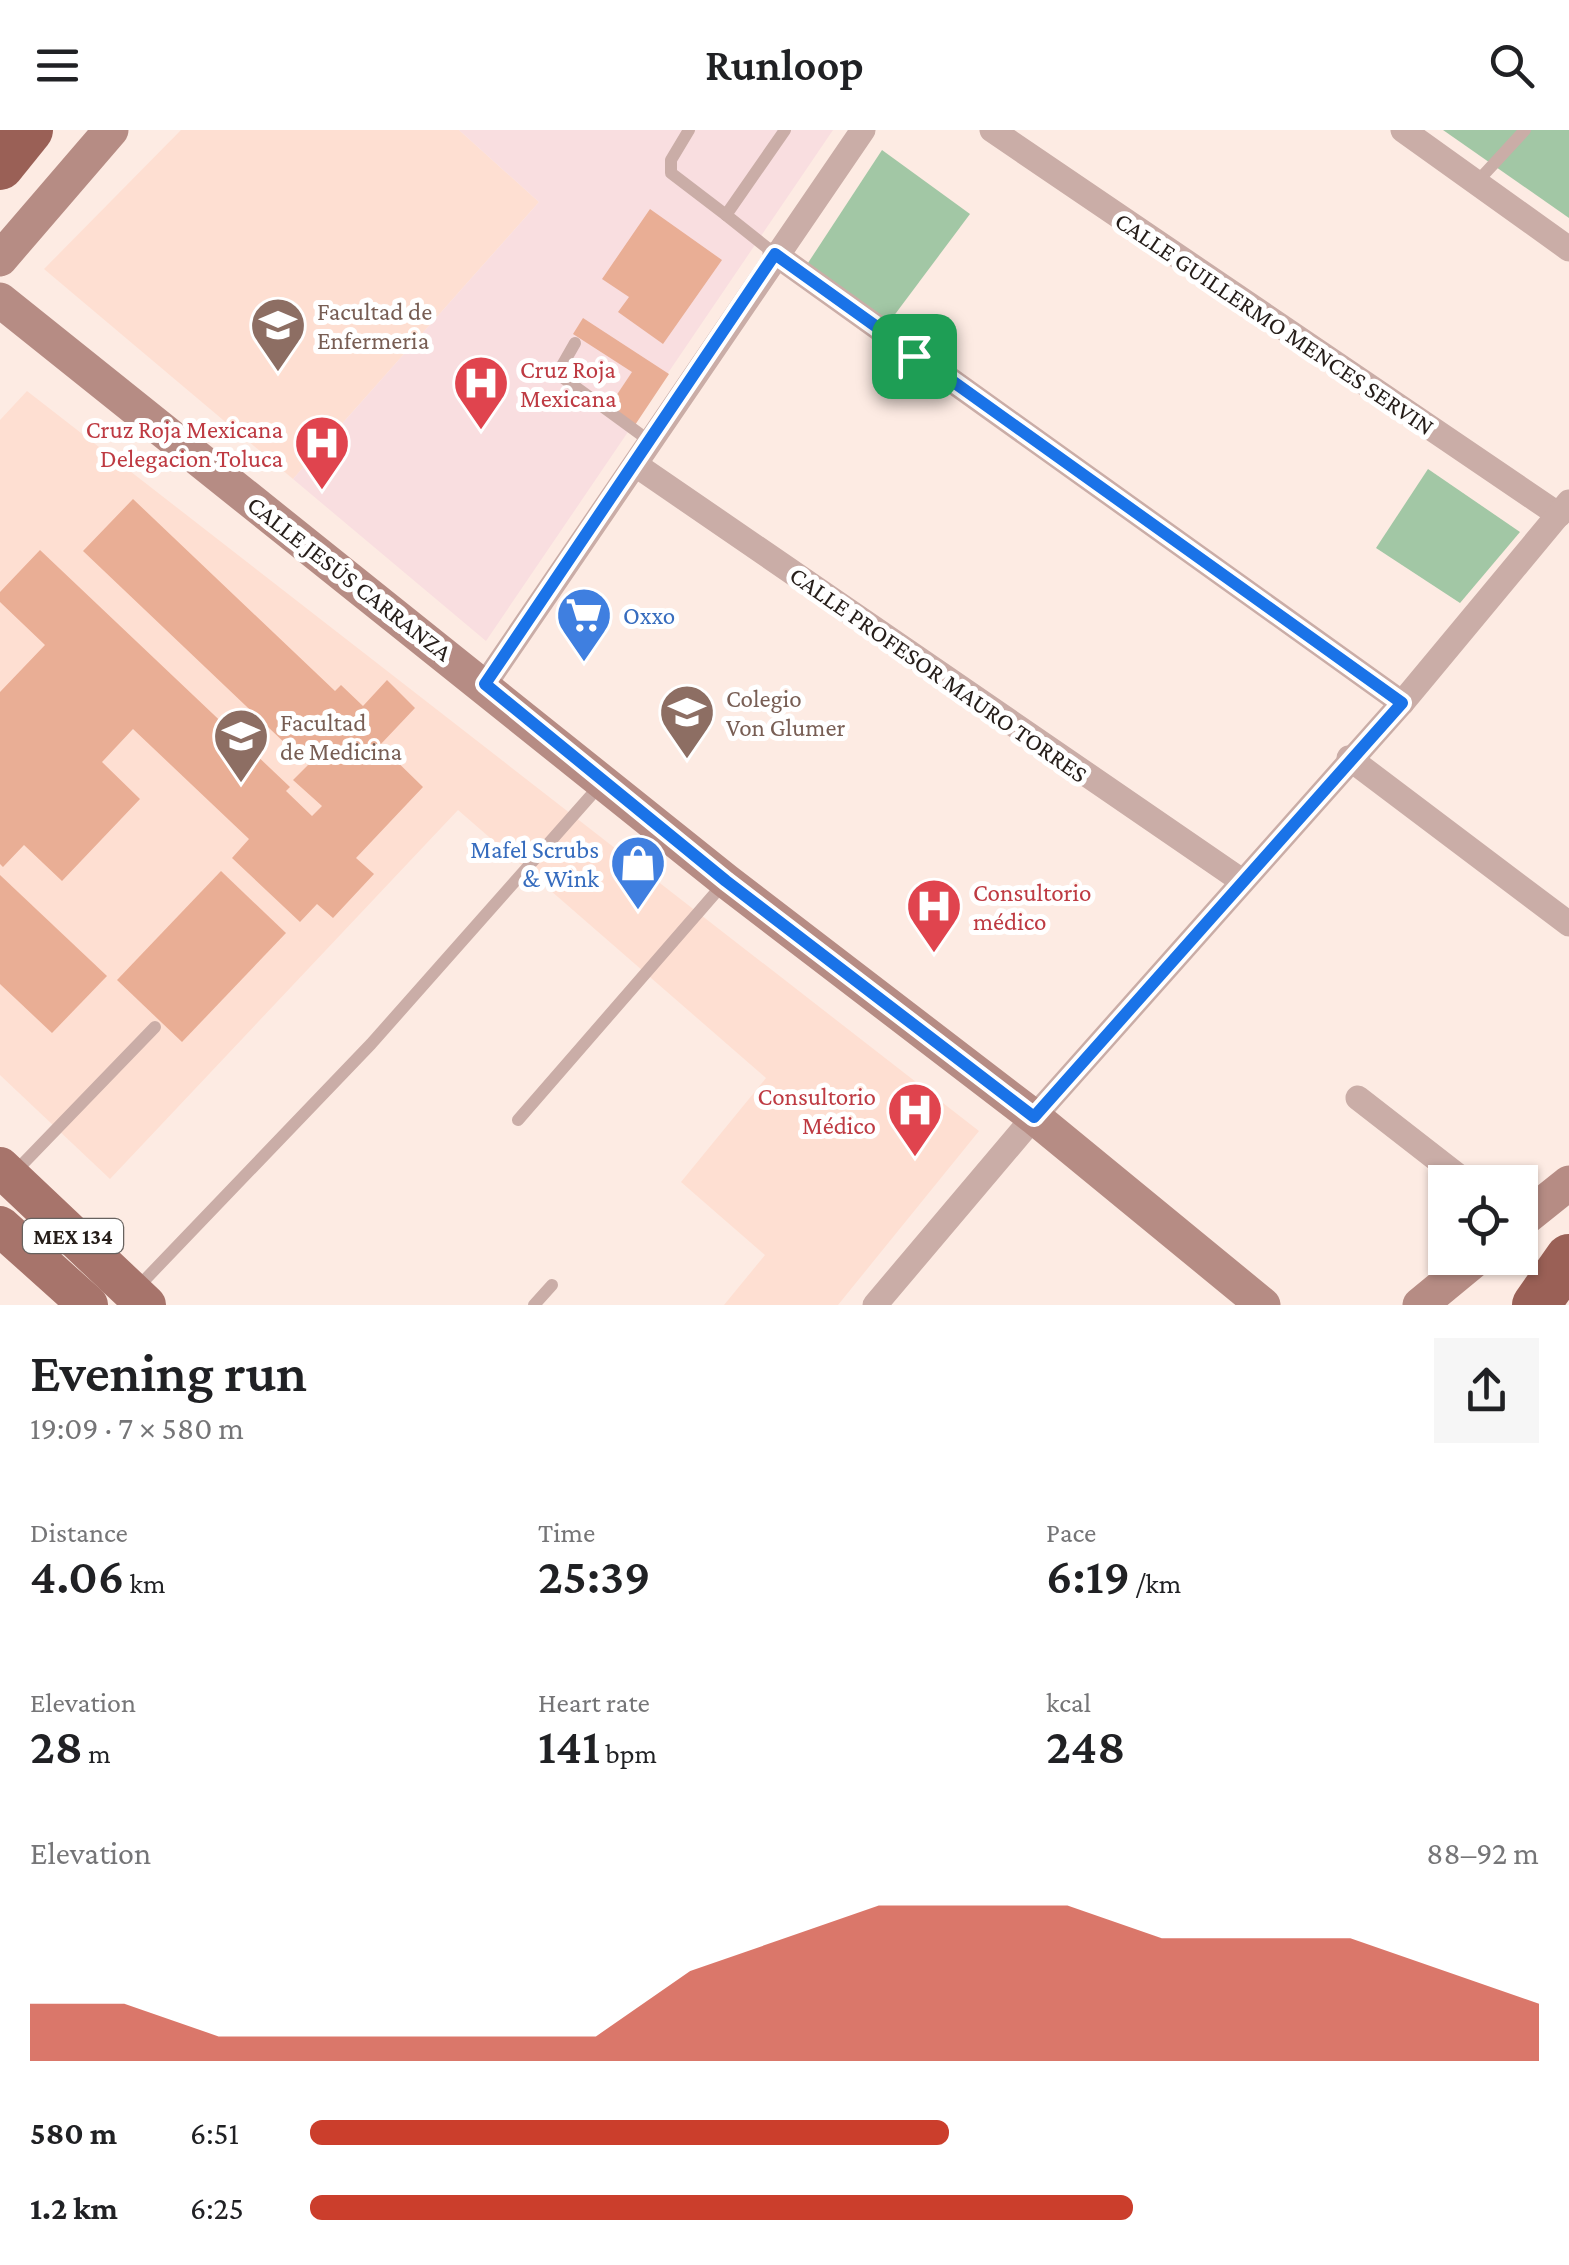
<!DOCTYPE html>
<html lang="en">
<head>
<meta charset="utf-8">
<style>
	body { margin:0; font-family:"Crimson Pro",serif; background:#f6f6f6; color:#202124; height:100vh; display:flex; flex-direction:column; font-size:38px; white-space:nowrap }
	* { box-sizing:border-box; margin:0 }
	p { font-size:32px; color:#757577 }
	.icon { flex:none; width:55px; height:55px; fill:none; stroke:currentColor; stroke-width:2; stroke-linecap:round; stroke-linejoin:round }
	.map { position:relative; height:1175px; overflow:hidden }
	.panel { display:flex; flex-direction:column; background:#fff; flex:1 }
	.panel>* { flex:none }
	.fabs { position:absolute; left:1428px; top:1035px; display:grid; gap:20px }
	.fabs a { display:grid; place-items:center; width:110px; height:110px; border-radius:0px; background:#fff; box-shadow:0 2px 8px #0004; font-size:50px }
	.pin { position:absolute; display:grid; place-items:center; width:85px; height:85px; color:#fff; margin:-42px; border-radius:20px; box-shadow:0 5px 15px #0006 }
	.round { display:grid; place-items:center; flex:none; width:105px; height:105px; border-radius:0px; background:#f6f6f6 }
	.head { display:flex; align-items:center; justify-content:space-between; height:170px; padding:0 30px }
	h1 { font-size:55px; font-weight:600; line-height:75px }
	.metrics { display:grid; grid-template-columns:repeat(3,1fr); gap:15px; height:170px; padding:10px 30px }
	.metrics div { display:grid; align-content:center }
	.metrics b { font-size:50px; font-weight:600 }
	.metrics small { font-size:28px; font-weight:400 }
	.metrics p { font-size:28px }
	.chart { height:280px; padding:20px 30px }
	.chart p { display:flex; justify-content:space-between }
	.chart svg { width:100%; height:180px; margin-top:10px; fill:#cb3e2c; opacity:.7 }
	ul { padding:0 30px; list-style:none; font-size:32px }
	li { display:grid; grid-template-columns:160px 120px 1fr; align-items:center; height:75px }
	li i { height:25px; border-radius:12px; background:#cb3e2c }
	header { display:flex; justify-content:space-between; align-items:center; height:130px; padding:0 30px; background:#fff; font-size:45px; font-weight:600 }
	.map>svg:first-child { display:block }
</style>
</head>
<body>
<header><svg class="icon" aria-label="menu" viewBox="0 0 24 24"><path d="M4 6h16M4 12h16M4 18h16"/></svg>Runloop<svg class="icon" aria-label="search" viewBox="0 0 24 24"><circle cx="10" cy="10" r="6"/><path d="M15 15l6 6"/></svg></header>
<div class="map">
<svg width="1569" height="1175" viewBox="0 0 1569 1175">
	<rect width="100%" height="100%" fill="#fdebe3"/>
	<!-- built -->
	<g fill="#fedfd2">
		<path d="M181 0H459L539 72 293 349 44 139Z"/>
		<path d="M27 261 979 1001 838 1175H724L765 1125 681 1052 766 948 458 680 110 1049 0 945V290Z"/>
	</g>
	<!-- medical -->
	<path fill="#f9dee0" d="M459 0H833L486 511 293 349 539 72Z"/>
	<!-- green -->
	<g fill="#a2c7a5">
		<path d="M1443 0H1569V88Z"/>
		<path d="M882 20 970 84 890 191 806 136Z"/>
		<path d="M1428 339 1520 402 1460 473 1376 418Z"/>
	</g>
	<!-- building -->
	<g fill="#e9ae95">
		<path d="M650 79 722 130 663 214 618 182 629 167 602 149Z"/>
		<path d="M583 188 669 244 635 295 608 278 632 242 573 204Z"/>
		<path d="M133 369 335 561 341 555 363 576 387 550 415 578 380 615 423 657 356 728 374 744 333 788 317 774 300 792 232 728 249 709 133 599 102 632 140 669 62 751 24 715 3 737 0 734V562L45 515 0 472V462L40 420 290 657 286 661 312 686 322 676 293 650 308 635 83 421Z"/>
		<path d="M221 741 286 803 182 912 117 850Z"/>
		<path d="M0 745 107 846 52 903 0 854Z"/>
	</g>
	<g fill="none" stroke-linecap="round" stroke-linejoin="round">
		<!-- lane -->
		<g stroke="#caada7" stroke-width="12">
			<path d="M689 0 671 30V43L726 85"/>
			<path d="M1476 53 1525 0"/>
			<path d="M775 124 726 85 785 0"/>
			<path d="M575 213 559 241 562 247 651 312"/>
			<path d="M518 990 724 753"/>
			<path d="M12 1045 155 897"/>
			<path d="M138 1157 371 914 602 653"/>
			<path d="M534 1175 552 1155"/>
		</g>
		<!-- street -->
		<g stroke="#caada7" stroke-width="25">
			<path d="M992 0 1559 385"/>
			<path d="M1403 0 1569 119"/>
			<path d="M775 124 1402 573"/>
			<path d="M636 335 1242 751"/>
			<path d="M485 554 863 0"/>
			<path d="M1349 628 1569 794"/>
			<path d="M1358 968 1466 1052"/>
			<path d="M875 1175 1034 987 1402 573 1569 372"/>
		</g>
		<!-- secondary -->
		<g stroke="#b68c84" stroke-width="35">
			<path d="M0 129 111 0"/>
			<path d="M0 170 726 751 1034 987 1263 1175"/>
			<path d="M1520 1092 1569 1053"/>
			<path d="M1420 1175 1477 1128"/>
		</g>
		<!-- primary -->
		<g stroke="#a7746b" stroke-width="40">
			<path d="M0 1037 146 1175"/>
			<path d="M0 1096 88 1175"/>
		</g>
		<!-- highway -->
		<g stroke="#9a6056" stroke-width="48">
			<path d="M0 36 29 0"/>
			<path d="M1536 1175 1569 1128"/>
		</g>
	</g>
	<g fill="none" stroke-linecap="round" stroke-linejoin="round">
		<!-- route casing -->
		<g stroke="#fff" stroke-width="20">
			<path id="route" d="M775 124 1402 573 1034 987 726 751 485 554Z"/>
		</g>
		<!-- route -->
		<use href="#route" stroke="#1a73e8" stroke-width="12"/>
	</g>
	<!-- icons -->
	<defs>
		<g id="university-pin" transform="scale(2.875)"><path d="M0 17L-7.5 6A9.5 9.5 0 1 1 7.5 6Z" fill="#8d6e63" stroke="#fff"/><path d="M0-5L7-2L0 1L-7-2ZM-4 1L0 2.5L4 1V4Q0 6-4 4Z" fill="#fff"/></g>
		<g id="hospital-pin" transform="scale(2.875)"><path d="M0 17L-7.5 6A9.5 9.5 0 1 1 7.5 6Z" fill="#e0444e" stroke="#fff"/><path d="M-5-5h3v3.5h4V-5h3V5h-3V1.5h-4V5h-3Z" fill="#fff"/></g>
		<g id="supermarket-pin" transform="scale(2.875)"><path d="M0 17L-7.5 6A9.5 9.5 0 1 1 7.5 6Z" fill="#3f7fe0" stroke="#fff"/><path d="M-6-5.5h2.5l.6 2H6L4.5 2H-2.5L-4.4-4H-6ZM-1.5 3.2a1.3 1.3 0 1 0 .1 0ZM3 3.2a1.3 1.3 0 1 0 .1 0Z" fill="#fff"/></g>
		<g id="school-pin" transform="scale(2.875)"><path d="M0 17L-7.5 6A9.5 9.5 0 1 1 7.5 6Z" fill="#8d6e63" stroke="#fff"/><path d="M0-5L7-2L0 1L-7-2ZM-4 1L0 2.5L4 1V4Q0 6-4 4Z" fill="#fff"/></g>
		<g id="shop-pin" transform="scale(2.875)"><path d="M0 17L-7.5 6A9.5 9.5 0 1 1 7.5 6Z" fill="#3f7fe0" stroke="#fff"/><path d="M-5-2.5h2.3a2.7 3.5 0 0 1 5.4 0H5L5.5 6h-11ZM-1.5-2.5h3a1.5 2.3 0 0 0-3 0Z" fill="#fff"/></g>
	</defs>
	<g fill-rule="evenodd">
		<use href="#university-pin" x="278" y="195"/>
		<use href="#hospital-pin" x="481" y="253"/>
		<use href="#hospital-pin" x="322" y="313"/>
		<use href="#supermarket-pin" x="584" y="485"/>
		<use href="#school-pin" x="687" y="582"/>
		<use href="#university-pin" x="241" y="606"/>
		<use href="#shop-pin" x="638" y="733"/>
		<use href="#hospital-pin" x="934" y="776"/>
		<use href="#hospital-pin" x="915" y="980"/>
	</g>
	<g text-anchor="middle" stroke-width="10" stroke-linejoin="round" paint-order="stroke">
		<!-- shield labels -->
		<rect fill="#fff" stroke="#67625f" stroke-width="2.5" x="23" y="1089" width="100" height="34" rx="8"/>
		<g font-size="22" font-weight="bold" fill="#261e1a">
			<text x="73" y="1114">MEX 134</text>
		</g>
		<!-- education labels -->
		<g font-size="25" fill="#785e54" stroke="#fff" text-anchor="start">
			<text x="317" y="190">Facultad de<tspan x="317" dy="29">Enfermeria</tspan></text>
			<text x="726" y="577">Colegio<tspan x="726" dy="29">Von Glumer</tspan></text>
			<text x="280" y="601">Facultad<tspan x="280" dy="29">de Medicina</tspan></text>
		</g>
		<!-- street labels -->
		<g font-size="25" fill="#261e1a" stroke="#fff">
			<text transform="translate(1275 193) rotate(34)" y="9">CALLE GUILLERMO MENCES SERVIN</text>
			<text transform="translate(350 448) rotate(38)" y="9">CALLE JESÚS CARRANZA</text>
			<text transform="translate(939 544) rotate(35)" y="9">CALLE PROFESOR MAURO TORRES</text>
		</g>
		<!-- health labels -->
		<g font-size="25" fill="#be3a42" stroke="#fff" text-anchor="start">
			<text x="520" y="248">Cruz Roja<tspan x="520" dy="29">Mexicana</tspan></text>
			<text x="283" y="308" text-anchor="end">Cruz Roja Mexicana<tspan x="283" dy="29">Delegacion Toluca</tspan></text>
			<text x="973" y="771">Consultorio<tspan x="973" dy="29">médico</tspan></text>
			<text x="876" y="975" text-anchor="end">Consultorio<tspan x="876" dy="29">Médico</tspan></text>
		</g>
		<!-- shop labels -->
		<g font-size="25" fill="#366cbe" stroke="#fff" text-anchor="start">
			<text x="623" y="494">Oxxo</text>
			<text x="599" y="728" text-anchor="end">Mafel Scrubs<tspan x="599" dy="29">&amp; Wink</tspan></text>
		</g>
	</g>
</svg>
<div class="fabs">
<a><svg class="icon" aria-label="locate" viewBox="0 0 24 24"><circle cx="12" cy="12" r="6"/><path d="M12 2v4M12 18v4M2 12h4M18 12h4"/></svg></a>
</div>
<div class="pin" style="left:914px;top:226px;background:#1e9e55"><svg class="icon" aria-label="arrive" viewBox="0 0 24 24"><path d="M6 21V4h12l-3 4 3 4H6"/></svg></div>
</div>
<section class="panel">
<div class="head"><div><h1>Evening run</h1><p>19:09 · 7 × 580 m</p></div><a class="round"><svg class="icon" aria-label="share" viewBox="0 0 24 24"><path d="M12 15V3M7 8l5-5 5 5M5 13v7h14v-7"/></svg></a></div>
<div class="metrics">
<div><p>Distance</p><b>4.06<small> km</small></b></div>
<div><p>Time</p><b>25:39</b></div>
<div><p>Pace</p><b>6:19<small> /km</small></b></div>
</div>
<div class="metrics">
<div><p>Elevation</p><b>28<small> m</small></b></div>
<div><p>Heart rate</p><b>141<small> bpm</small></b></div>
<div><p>kcal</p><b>248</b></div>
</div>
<div class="chart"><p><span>Elevation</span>88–92 m</p>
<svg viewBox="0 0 160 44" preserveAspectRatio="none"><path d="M0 44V30L10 30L20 38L30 38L40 38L50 38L60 38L70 22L80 14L90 6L100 6L110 6L120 14L130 14L140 14L150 22L160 30V44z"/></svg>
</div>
<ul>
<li><b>580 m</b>6:51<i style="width:52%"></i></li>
<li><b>1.2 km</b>6:25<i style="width:67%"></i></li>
</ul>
</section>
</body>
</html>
